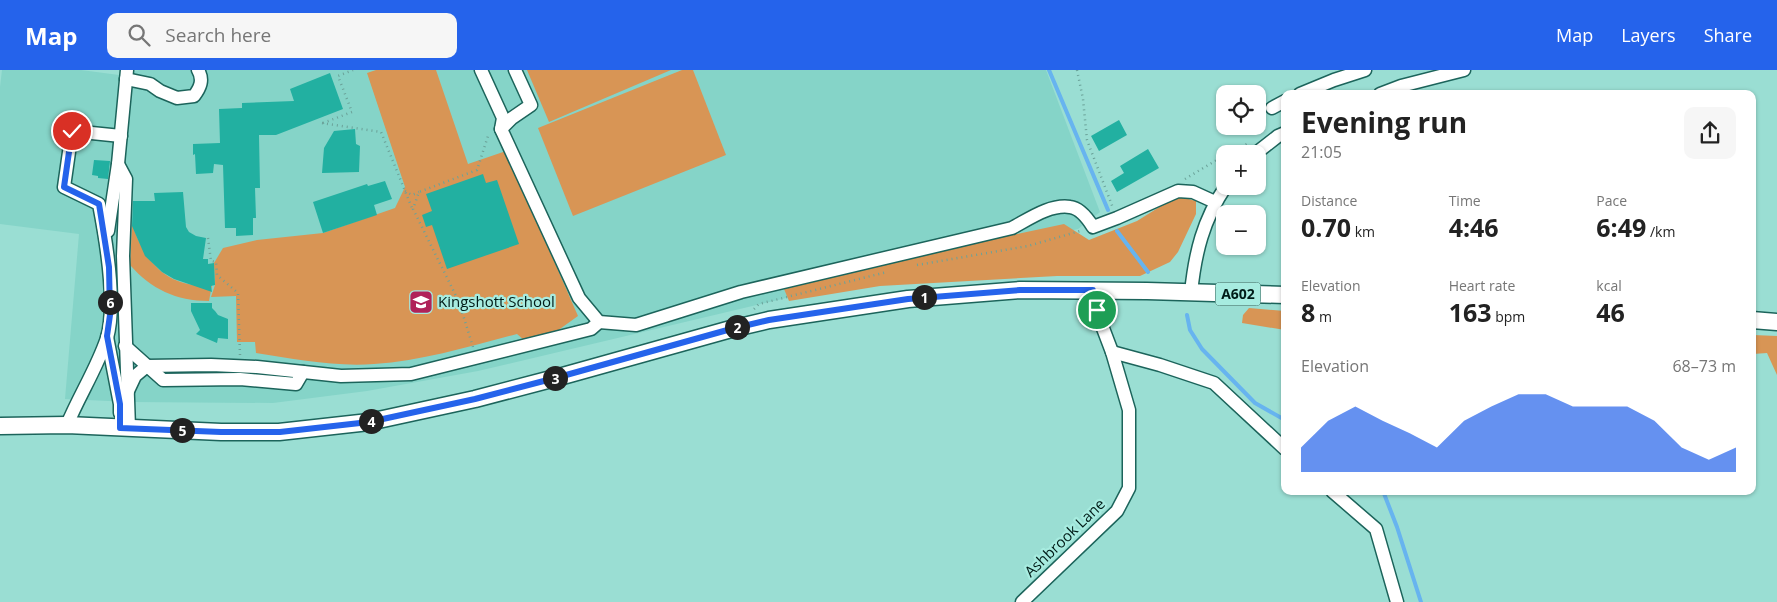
<!DOCTYPE html>
<html lang="en">
<head>
<meta charset="utf-8">
<style>
	body { margin:0; font-family:"Open Sans",sans-serif; background:#f6f6f6; color:#222; height:100vh; display:flex; flex-direction:column; font-size:19px; white-space:nowrap }
	* { box-sizing:border-box; margin:0 }
	p { font-size:16px; color:#767676 }
	.icon { flex:none; width:28px; height:28px; fill:none; stroke:currentColor; stroke-width:2; stroke-linecap:round; stroke-linejoin:round }
	.map { position:relative; flex:1; overflow:hidden }
	.side { position:absolute; left:1281px; top:20px; width:475px; height:405px; display:flex; flex-direction:column; background:#fff; border-radius:10px; box-shadow:0 1px 4px #0004 }
	.side>* { flex:none }
	.fabs { position:absolute; left:1216px; top:15px; display:grid; gap:10px }
	.fabs a { display:grid; place-items:center; width:50px; height:50px; border-radius:10px; background:#fff; box-shadow:0 1px 4px #0004; font-size:25px }
	.pin { position:absolute; display:grid; place-items:center; width:42px; height:42px; color:#fff; margin:-21px; border:2px solid #fff; border-radius:50%; box-shadow:0 1px 5px #0007 }
	.km { position:absolute; width:25px; height:25px; margin:-12px; border-radius:50%; background:#222; color:#fff; font-size:14px; line-height:25px; text-align:center }
	.round { display:grid; place-items:center; flex:none; width:52px; height:52px; border-radius:10px; background:#f6f6f6 }
	.overview { display:flex; align-items:center; justify-content:space-between; height:85px; padding:0 20px }
	h1 { font-size:28px; font-weight:700; line-height:38px }
	.metrics { display:grid; grid-template-columns:repeat(3,1fr); gap:8px; height:85px; padding:5px 20px }
	.metrics div { display:grid; align-content:center }
	.metrics b { font-size:25px; font-weight:700 }
	.metrics small { font-size:14px; font-weight:400 }
	.metrics p { font-size:14px }
	.chart { height:140px; padding:10px 20px }
	.chart p { display:flex; justify-content:space-between }
	.chart svg { width:100%; height:90px; margin-top:5px; fill:#2563eb; opacity:.7 }
	header { display:flex; align-items:center; gap:30px; box-sizing:border-box; height:70px; padding:0 25px; background:#2563eb; color:#fff }
	header strong { font-size:24px }
	nav { display:flex; gap:28px; margin-inline-start:auto; font-size:18px }
	.search { width:350px; height:45px; background:#f6f6f6; display:flex; align-items:center; gap:12px; box-sizing:border-box; padding:0 18px; border-radius:10px; color:#767676; font-size:19px }
	.map>svg:first-child { display:block }
</style>
</head>
<body>
<header>
<strong>Map</strong>
<div class="search"><svg class="icon" aria-label="search" viewBox="0 0 24 24"><circle cx="10" cy="10" r="6"/><path d="M15 15l6 6"/></svg>Search here</div>
<nav><a>Map</a><a>Layers</a><a>Share</a></nav>
</header>
<div class="map">
<svg width="1777" height="532" viewBox="0 0 1777 532">
	<rect width="100%" height="100%" fill="#9aded3"/>
	<!-- built -->
	<path fill="#85d4c8" d="M2 0H81L119 5 139 0H1046L1100 142 1078 159 478 301 367 321 273 333 131 332 65 329 79 164 0 154V17Z"/>
	<!-- green -->
	<g fill="#d89555">
		<path d="M376 0H436L468 94 506 81 578 246 557 261 524 270 517 264C470 276 423 291 374 294 335 297 295 289 256 283L255 272H237L236 226 211 227 215 215 214 193 223 178 257 170 323 163 395 138 405 117 367 3Z"/>
		<path d="M527 0H671L549 52Z"/>
		<path d="M682 0H693L726 85 573 146 538 58Z"/>
		<path d="M1177 126 1196 131V144L1178 182 1170 192 1140 206H1057L880 216 789 231 784 219 1012 165 1064 154 1089 170 1137 151Z"/>
		<path d="M132 154C145 193 168 219 212 215L209 231C176 231 151 219 130 195Z"/>
		<path d="M1249 238 1285 241V260L1242 253 1243 245Z"/>
		<path d="M1753 265 1777 266V305L1767 283 1753 284Z"/>
	</g>
	<g fill="none" stroke-linecap="round" stroke-linejoin="round">
		<!-- stream -->
		<g stroke="#67b4ef" stroke-width="4">
			<path d="M1049 0 1108 140"/>
			<path d="M1117 161 1148 202"/>
			<path d="M1187 245 1190 260 1202 279 1255 333 1285 350"/>
			<path d="M1383 421 1397 457 1421 532"/>
		</g>
	</g>
	<!-- building -->
	<g fill="#22b0a1">
		<path d="M330 3 343 39 276 65H259L260 118H255L256 148H253V165L236 166V158H225L223 95 214 94 213 103 196 104 195 84 193 85V74L220 73 219 39 242 38V33L294 31 290 19Z"/>
		<path d="M1119 50 1127 65 1099 81 1091 66Z"/>
		<path d="M355 59 356 74 360 76 359 102 322 103 324 78 334 61Z"/>
		<path d="M1148 79 1159 98 1117 122 1111 111 1124 103 1120 96Z"/>
		<path d="M94 90 110 91 108 109 98 108V106L92 105Z"/>
		<path d="M483 104 486 113 497 110 519 174 447 199 432 155 426 157 422 145 432 141 426 124Z"/>
		<path d="M385 111 392 129 374 135 377 145 323 163 313 132 367 114 368 116Z"/>
		<path d="M183 122 186 157 189 162 196 166 206 168 203 189H208V194L214 193 215 215 211 216 212 222 174 209 162 202 145 186 132 156 133 131H155L154 123Z"/>
		<path d="M191 233H212V238L215 241 218 245 228 249V269L218 268 217 273 196 264 200 260 191 241Z"/>
	</g>
	<g fill="none" stroke-linecap="round" stroke-linejoin="round">
		<!-- minor casing -->
		<g stroke="#1c645b" stroke-width="15">
			<g id="minor">
				<path d="M481 0 503 48 501 59 579 228 599 252 636 255 741 222 1012 158C1029 149 1050 134 1070 137 1080 138 1088 149 1093 157L1117 148 1178 121 1193 122 1215 132"/>
				<path d="M126 9 150 14 160 21 177 28 194 26C200 18 204 10 198 0"/>
				<path d="M1300 24 1334 10 1365 0"/>
				<path d="M1380 24 1401 16 1464 0"/>
				<path d="M1272 38 1285 31"/>
				<path d="M501 59 512 48 531 35 515 0"/>
				<path d="M1255 84 1278 66 1285 63"/>
				<path d="M118 94 126 109 123 186 129 358"/>
				<path d="M108 161 118 94 127 0"/>
				<path d="M1191 223C1195 183 1203 150 1226 116"/>
				<path d="M107 267 120 334V343"/>
				<path d="M125 276 163 310 240 309 296 314 303 302"/>
				<path d="M1112 282 1160 295 1214 313 1285 379"/>
				<path d="M127 323 135 306 147 296 211 295 257 297 341 306 411 304 591 259 599 252"/>
				<path d="M67 355C79 326 97 298 107 268 117 233 106 170 99 134L64 117 72 61 121 66"/>
				<path d="M1332 421 1376 459 1397 532"/>
				<path d="M1022 532 1117 441 1129 418V340L1112 282 1101 253 1093 220"/>
			</g>
		</g>
		<!-- major casing -->
		<g stroke="#1c645b" stroke-width="19">
			<g id="major">
				<path d="M1752 250 1777 252"/>
				<path d="M0 356 67 355 221 362H279L369 352 475 329 559 307 731 259 769 250 908 229 1020 220 1147 221 1285 225"/>
			</g>
		</g>
		<!-- path -->
		<g stroke="#6ba299" stroke-width="2.5" stroke-dasharray="1 4" stroke-linecap="butt">
			<path d="M1077 0 1083 29 1087 70 1113 138"/>
			<path d="M322 53 381 62 412 138"/>
			<path d="M323 53 352 42 338 6 353 0"/>
			<path d="M1228 84 1247 74"/>
			<path d="M1185 109 1225 85"/>
			<path d="M405 121 412 125 419 122"/>
			<path d="M208 168 211 191 216 192 217 205 238 223 240 285"/>
			<path d="M917 195 1028 176 1080 161"/>
			<path d="M754 239 759 234 887 202"/>
			<path d="M473 277 459 232 413 139 419 122 477 100 488 66 491 65"/>
		</g>
		<!-- minor -->
		<use href="#minor" stroke="#fff" stroke-width="12"/>
		<!-- major -->
		<use href="#major" stroke="#fff" stroke-width="16"/>
	</g>
	<g fill="none" stroke-linecap="round" stroke-linejoin="round">
		<!-- route casing -->
		<g stroke="#fff" stroke-width="10">
			<path id="route" d="M72 61 64 117 99 134 109 197 110 245 107 266 120 334V358L221 362H280L369 352 475 329 559 307 731 259 769 250 908 229 1020 220H1093L1097 240"/>
		</g>
		<!-- route -->
		<use href="#route" stroke="#2563eb" stroke-width="6"/>
	</g>
	<!-- icons -->
	<defs>
		<g id="school-square" transform="scale(1.25)"><rect x="-9" y="-9" width="18" height="18" rx="4" fill="#b02259" stroke="#a7ece0"/><path d="M0-5L7-2L0 1L-7-2ZM-4 1L0 2.5L4 1V4Q0 6-4 4Z" fill="#fff"/></g>
	</defs>
	<g fill-rule="evenodd">
		<use href="#school-square" x="421" y="232"/>
	</g>
	<g text-anchor="middle" stroke-width="4.5" stroke-linejoin="round" paint-order="stroke">
		<!-- shield labels -->
		<rect fill="#a7ece0" stroke="#325a53" stroke-width="1" x="1215.5" y="212.5" width="45" height="23" rx="4"/>
		<g font-size="14" font-weight="bold" fill="#001b17">
			<text x="1238" y="229">A602</text>
		</g>
		<!-- poi labels -->
		<g font-size="15" fill="#001b17" stroke="#a7ece0" text-anchor="start">
			<text x="438" y="237">Kingshott School</text>
		</g>
		<!-- street labels -->
		<g font-size="15" fill="#001b17" stroke="#a7ece0">
			<text transform="translate(1065 468) rotate(-44)" y="5">Ashbrook Lane</text>
		</g>
	</g>
</svg>
<div class="fabs">
<a><svg class="icon" aria-label="locate" viewBox="0 0 24 24"><circle cx="12" cy="12" r="6"/><path d="M12 2v4M12 18v4M2 12h4M18 12h4"/></svg></a>
<a>+</a>
<a>−</a>
</div>
<div class="pin" style="left:1097px;top:240px;background:#1e9e55"><svg class="icon" aria-label="arrive" viewBox="0 0 24 24"><path d="M6 21V4h12l-3 4 3 4H6"/></svg></div>
<div class="pin" style="left:72px;top:61px;background:#d93025"><svg class="icon" aria-label="check" viewBox="0 0 24 24"><path d="M5 12l5 5 9-10"/></svg></div>
<b class="km" style="left:924px;top:227px">1</b>
<b class="km" style="left:737px;top:257px">2</b>
<b class="km" style="left:555px;top:308px">3</b>
<b class="km" style="left:371px;top:351px">4</b>
<b class="km" style="left:182px;top:360px">5</b>
<b class="km" style="left:110px;top:232px">6</b>
<section class="side">
<div class="overview"><div><h1>Evening run</h1><p>21:05</p></div><a class="round"><svg class="icon" aria-label="share" viewBox="0 0 24 24"><path d="M12 15V3M7 8l5-5 5 5M5 13v7h14v-7"/></svg></a></div>
<div class="metrics">
<div><p>Distance</p><b>0.70<small> km</small></b></div>
<div><p>Time</p><b>4:46</b></div>
<div><p>Pace</p><b>6:49<small> /km</small></b></div>
</div>
<div class="metrics">
<div><p>Elevation</p><b>8<small> m</small></b></div>
<div><p>Heart rate</p><b>163<small> bpm</small></b></div>
<div><p>kcal</p><b>46</b></div>
</div>
<div class="chart"><p><span>Elevation</span>68–73 m</p>
<svg viewBox="0 0 160 44" preserveAspectRatio="none"><path d="M0 44V32L10 19L20 12L30 19L40 25L50 32L60 19L70 12L80 6L90 6L100 12L110 12L120 12L130 19L140 32L150 38L160 32V44z"/></svg>
</div>
</section>
</div>
</body>
</html>
